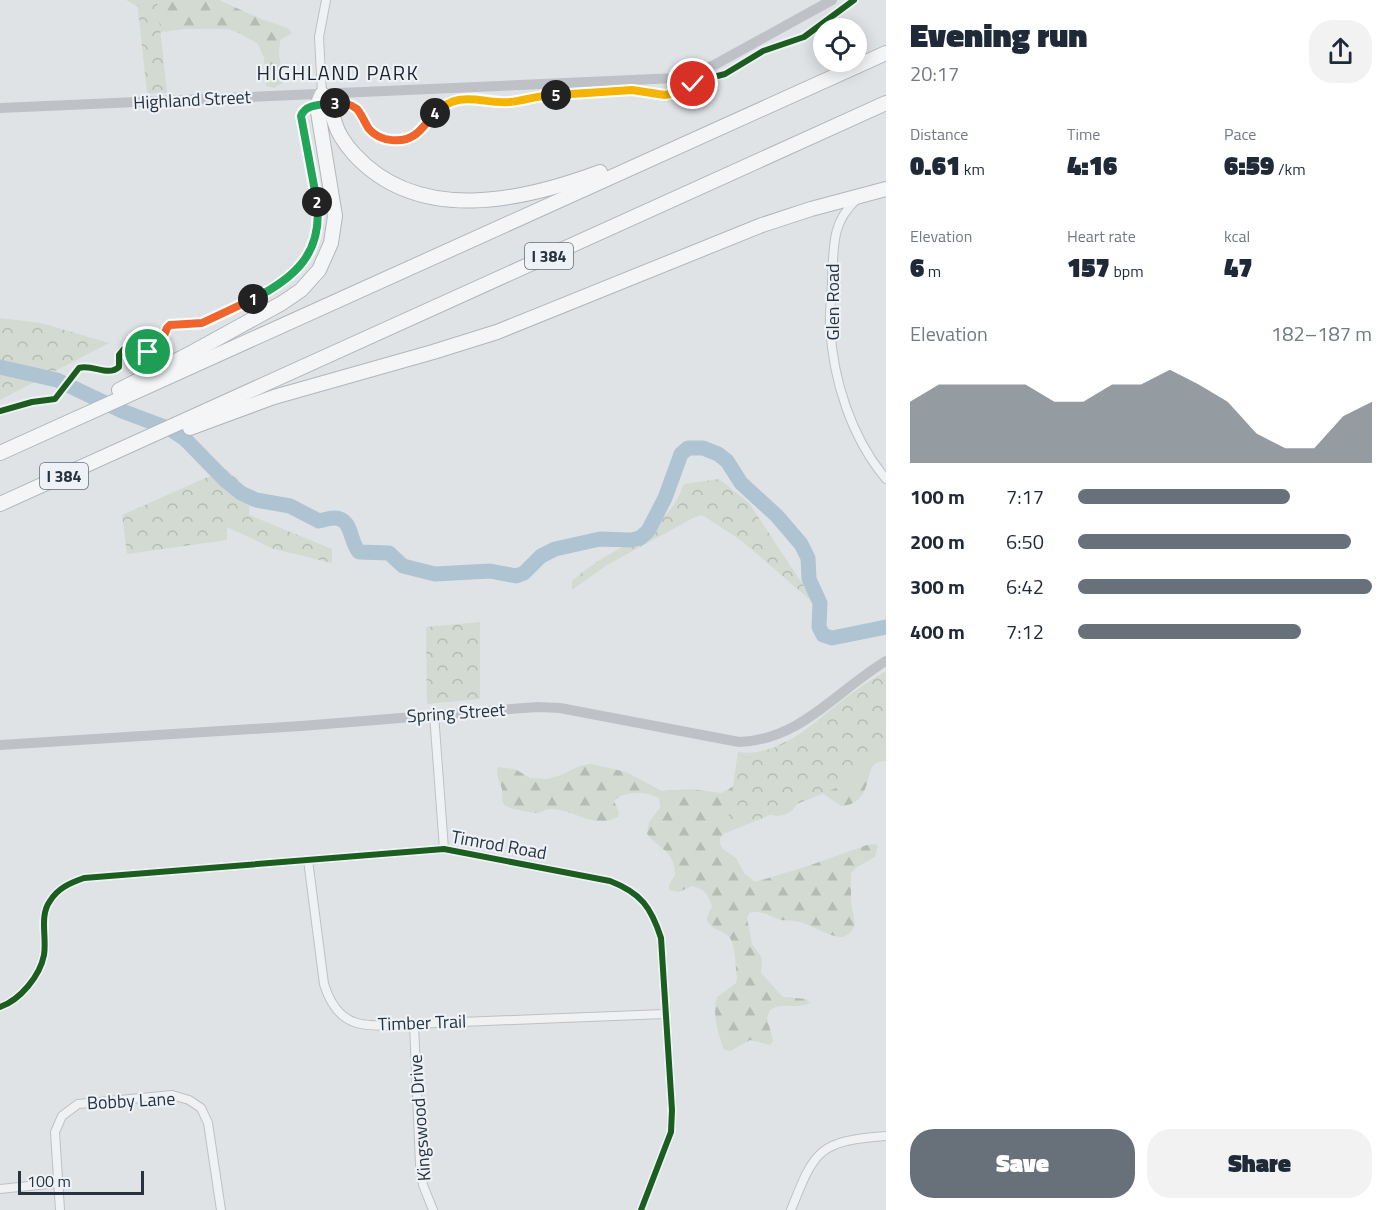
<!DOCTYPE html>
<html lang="en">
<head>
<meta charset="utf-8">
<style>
	body { margin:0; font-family:"Titillium Web",sans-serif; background:#f2f2f3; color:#1f2937; height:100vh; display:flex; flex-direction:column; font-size:22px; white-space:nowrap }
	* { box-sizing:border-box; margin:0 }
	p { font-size:20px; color:#747a83 }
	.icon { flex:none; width:33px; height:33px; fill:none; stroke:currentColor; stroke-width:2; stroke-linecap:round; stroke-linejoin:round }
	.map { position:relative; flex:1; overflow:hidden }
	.sheet { display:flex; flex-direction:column; background:#fff; width:510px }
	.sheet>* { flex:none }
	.controls { position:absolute; left:813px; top:18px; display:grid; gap:12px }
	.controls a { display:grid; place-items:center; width:54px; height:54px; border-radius:50%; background:#fff; box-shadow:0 3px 15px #0003; font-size:30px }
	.scale { position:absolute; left:18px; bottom:15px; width:126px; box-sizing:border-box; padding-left:6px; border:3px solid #273440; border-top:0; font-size:16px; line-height:21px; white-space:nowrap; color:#273440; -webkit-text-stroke:4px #eef2f6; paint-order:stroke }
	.pin { position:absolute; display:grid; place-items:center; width:51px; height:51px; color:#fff; margin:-26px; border:3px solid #fff; border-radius:50%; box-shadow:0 2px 6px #0007 }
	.km { position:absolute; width:30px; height:30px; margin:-15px; border-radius:50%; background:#222; color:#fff; font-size:16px; line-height:30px; text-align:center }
	.round { display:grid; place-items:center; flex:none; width:63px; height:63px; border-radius:24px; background:#f2f2f3 }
	.headline { display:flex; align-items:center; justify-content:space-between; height:102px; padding:0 24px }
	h1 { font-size:33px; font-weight:800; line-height:45px }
	.metrics { display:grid; grid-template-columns:repeat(3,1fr); gap:9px; height:102px; padding:6px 24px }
	.metrics div { display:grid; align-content:center }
	.metrics b { font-size:26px; font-weight:800 }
	.metrics small { font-size:16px; font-weight:400 }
	.metrics p { font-size:16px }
	.chart { height:168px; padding:12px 24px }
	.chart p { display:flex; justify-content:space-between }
	.chart svg { width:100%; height:108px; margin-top:6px; fill:#68717a; opacity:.7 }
	.button { display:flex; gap:12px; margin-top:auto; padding:12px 24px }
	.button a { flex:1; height:69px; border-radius:24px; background:#68717a; color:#fff; font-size:24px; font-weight:800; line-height:69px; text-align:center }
	.button a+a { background:#f2f2f3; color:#1f2937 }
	ul { padding:0 24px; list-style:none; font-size:20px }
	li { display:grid; grid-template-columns:96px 72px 1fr; align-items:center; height:45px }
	li i { height:15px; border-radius:8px; background:#68717a }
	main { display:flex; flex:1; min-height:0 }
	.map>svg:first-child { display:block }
</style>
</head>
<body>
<main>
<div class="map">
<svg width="886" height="1210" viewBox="0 0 886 1210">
	<defs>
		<pattern id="forest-firs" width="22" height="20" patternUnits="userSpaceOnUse" patternTransform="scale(1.5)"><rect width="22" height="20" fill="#d2dad1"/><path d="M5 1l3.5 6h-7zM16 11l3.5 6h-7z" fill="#b4bcb4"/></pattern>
		<pattern id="park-crowns" width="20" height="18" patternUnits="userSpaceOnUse" patternTransform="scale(1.5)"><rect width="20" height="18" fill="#d2dad1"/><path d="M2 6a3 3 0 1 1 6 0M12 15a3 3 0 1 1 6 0" fill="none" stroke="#b4bcb4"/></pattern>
	</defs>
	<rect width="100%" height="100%" fill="#e0e3e6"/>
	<!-- forest -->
	<g fill="url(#forest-firs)">
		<path d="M126 0H219L261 19 288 28 292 33 280 40 279 54 283 83 274 88 266 86 264 57 258 44 239 33 228 29H184L162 32 156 30 140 8Z"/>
		<path d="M886 671V761C884 761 878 762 876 763 864 771 873 804 841 806L821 792 803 796 792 811 784 815 776 816 762 813 739 817 720 838V844L723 849 736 858 745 874 755 882 808 866 867 845 876 844 878 846 875 857 857 867 851 873V902L855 925C852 930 848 937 841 937 827 936 813 926 800 922 794 920 787 921 781 920 769 917 761 909 749 913L747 918 752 944 762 958 761 973 783 997 806 999 810 1003C796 1010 782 1001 770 1010L767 1018 773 1041 770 1045 750 1040 730 1051 724 1050C718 1033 712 1015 717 997L736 983 737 977C735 965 736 948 730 938 724 930 709 930 707 919 707 915 711 910 712 906 708 894 705 889 692 886L679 892 669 890V885L675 875C675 851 660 850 647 834L649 822 660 808 659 798C646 792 625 790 614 801L619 812 618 817C594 830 574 809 550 809 545 809 542 813 537 813 533 813 508 808 506 806 499 802 503 795 502 789 500 781 495 777 498 767L515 769 530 778 547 779 558 776 580 766 591 764 626 772 662 791 691 789 721 793 736 785 757 752C792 745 812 724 840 703 854 691 870 681 886 671Z"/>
	</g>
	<!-- park -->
	<g fill="url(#park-crowns)">
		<path d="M137 0H157L167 93H147Z"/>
		<path d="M0 318 41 323 109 343 0 400Z"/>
		<path d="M226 469 250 491 249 515 332 549V563L274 549 227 527V540L127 554 122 515Z"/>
		<path d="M719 479 749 503 813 600 809 599 742 541 702 515 695 517 607 565 572 590V581C610 545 665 538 684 484Z"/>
		<path d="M480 622V699L427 704 426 627Z"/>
		<path d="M886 671V748L846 784 726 833 738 752C780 758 809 727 839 703 854 691 870 681 886 671Z"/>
	</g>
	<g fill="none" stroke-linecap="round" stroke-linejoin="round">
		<!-- river -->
		<path stroke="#aec4d2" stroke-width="15" d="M0 367 57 380 122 411 170 429 185 439 226 481 241 493 256 500 290 506 319 521C324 520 329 518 334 518 353 518 349 541 359 552L389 553 403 566 435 574 490 571 516 576 524 573 541 556 555 549 600 539 631 540 640 538 648 531 665 498 681 454 688 448H703L718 454 727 461 741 483 777 516 801 544 808 558 809 579 820 603 819 627 823 635 832 638 886 627"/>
		<!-- street casing -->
		<g stroke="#bec1c4" stroke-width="10">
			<g id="street">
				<path d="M322 94 319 37 326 0"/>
				<path d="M856 200C831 223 834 248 832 280 832 295 829 311 830 326 833 380 851 437 886 479"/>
				<path d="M434 714 444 849"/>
				<path d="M308 860 324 984C329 1000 337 1016 354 1022 370 1029 417 1024 436 1023 512 1020 589 1017 665 1014"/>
				<path d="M0 1007C20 1000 40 976 44 955 47 938 39 916 50 901 58 888 70 883 84 878L444 849 610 881C641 893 651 907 661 938L672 1110 671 1132 641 1210"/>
				<path d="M414 1024 420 1164 423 1185 433 1210"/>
				<path d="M0 1189 57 1183"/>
				<path d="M60 1210 55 1132 62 1116 78 1104 172 1095 189 1100 201 1108 208 1123 221 1210"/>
				<path d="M791 1210C815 1149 819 1141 886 1136"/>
			</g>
		</g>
		<!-- highway casing -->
		<g stroke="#b2b6bb" stroke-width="16">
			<g id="highway">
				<path d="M119 390 193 352 282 303 301 290 319 270 331 243 335 216 318 112V103L322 94C331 103 331 112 335 123 338 134 346 145 354 154 419 225 522 201 600 172"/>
				<path d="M190 428 274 397 433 352 497 332 762 225 811 209 886 189"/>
				<path d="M0 453 886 53"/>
				<path d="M0 504 886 103"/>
			</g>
		</g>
		<!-- street -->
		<use href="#street" stroke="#f0f1f2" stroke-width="8"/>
		<!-- secondary -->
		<g stroke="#bec2c6" stroke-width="10">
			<path d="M0 108 677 78 690 75 716 64 832 0"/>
			<path d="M0 745 301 726 537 707 560 708 739 742C801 740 836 691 886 661"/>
		</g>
		<!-- highway -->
		<use href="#highway" stroke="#f4f5f6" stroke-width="14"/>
		<!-- cycleway casing -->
		<g stroke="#eef2f6" stroke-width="10">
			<g id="cycleway">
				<path d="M0 411 32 402 55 399 79 368C93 364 108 377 119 367V355L124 349C135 347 150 360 160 346 165 340 164 331 170 325 180 323 189 326 198 325 213 322 227 312 240 305 278 286 317 267 318 218 319 184 307 150 301 117L303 111 308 107 345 103 357 109 367 127 375 135 384 139 395 140 414 135 439 109 459 99 478 98 509 102 544 95 632 90 659 95H670L698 81 725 74 763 51 804 37 854 0"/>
				<path d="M0 1007C20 1000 40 976 44 955 47 938 39 916 50 901 58 888 70 883 84 878L444 849 610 881C641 893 651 907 661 938L672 1110 671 1132 641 1210"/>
			</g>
		</g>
		<!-- cycleway -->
		<use href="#cycleway" stroke="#1b5e20" stroke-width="6"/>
	</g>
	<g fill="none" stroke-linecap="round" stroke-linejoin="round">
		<!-- split-1 casing -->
		<g stroke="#fff" stroke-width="12">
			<path id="split-1" d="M148 352 159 348 167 328 170 325 202 323 253 299"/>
		</g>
		<!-- split-2 casing -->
		<g stroke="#fff" stroke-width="12">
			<path id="split-2" d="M253 299C295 278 323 253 317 202"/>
		</g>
		<!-- split-3 casing -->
		<g stroke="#fff" stroke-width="12">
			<path id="split-3" d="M317 202 301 116C306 103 323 105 335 103"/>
		</g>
		<!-- split-4 casing -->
		<g stroke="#fff" stroke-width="12">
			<path id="split-4" d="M335 103C342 102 351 104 357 109 362 115 365 123 369 129 380 142 403 144 416 134 424 128 428 120 435 113"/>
		</g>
		<!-- split-5 casing -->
		<g stroke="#fff" stroke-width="12">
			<path id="split-5" d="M435 113C460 89 481 104 510 102 526 100 540 95 556 95"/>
		</g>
		<!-- split-6 casing -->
		<g stroke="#fff" stroke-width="12">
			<path id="split-6" d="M556 95 632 90 665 95 679 92 693 84"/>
		</g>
		<!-- split-1 -->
		<use href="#split-1" stroke="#f0652b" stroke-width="8"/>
		<!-- split-2 -->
		<use href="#split-2" stroke="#22a559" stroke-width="8"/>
		<!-- split-3 -->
		<use href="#split-3" stroke="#22a559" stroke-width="8"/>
		<!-- split-4 -->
		<use href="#split-4" stroke="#f0652b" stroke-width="8"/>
		<!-- split-5 -->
		<use href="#split-5" stroke="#f5b400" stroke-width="8"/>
		<!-- split-6 -->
		<use href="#split-6" stroke="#f5b400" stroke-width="8"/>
	</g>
	<g text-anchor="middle" stroke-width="4.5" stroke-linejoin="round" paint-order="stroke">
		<!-- shield labels -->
		<g fill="#eef2f6" stroke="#636d77" stroke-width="1.5">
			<rect x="525" y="243" width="48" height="26" rx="4.5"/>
			<rect x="40" y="463" width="48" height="26" rx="4.5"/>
		</g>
		<g font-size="16" font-weight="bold" fill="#273440">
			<text x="549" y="262">I 384</text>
			<text x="64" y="482">I 384</text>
		</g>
		<!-- street labels -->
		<g font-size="18" fill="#273440" stroke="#eef2f6">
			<text transform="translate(192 100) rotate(-3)" y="6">Highland Street</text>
			<text transform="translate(833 302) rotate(-90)" y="6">Glen Road</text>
			<text transform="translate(456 713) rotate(-4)" y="6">Spring Street</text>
			<text transform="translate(499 845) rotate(10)" y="6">Timrod Road</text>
			<text transform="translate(422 1023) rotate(-2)" y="6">Timber Trail</text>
			<text transform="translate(131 1101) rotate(-3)" y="6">Bobby Lane</text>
			<text transform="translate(420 1118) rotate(-94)" y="6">Kingswood Drive</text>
		</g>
		<!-- neighbourhood labels -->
		<g font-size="20" letter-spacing="1.5" fill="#192430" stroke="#eef2f6">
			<text x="338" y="80">HIGHLAND PARK</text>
		</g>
	</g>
</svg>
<div class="controls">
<a><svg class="icon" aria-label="locate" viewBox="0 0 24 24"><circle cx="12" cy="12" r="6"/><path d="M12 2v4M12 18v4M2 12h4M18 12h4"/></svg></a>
</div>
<div class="scale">100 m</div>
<div class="pin" style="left:148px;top:352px;background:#1e9e55"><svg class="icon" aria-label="arrive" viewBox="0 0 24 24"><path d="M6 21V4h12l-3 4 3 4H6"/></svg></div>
<div class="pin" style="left:693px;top:84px;background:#d93025"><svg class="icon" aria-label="check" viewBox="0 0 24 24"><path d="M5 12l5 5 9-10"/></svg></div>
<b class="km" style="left:253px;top:299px">1</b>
<b class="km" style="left:317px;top:202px">2</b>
<b class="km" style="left:335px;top:103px">3</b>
<b class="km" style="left:435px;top:113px">4</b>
<b class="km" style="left:556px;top:95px">5</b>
</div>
<section class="sheet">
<div class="headline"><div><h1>Evening run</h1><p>20:17</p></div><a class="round"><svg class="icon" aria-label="share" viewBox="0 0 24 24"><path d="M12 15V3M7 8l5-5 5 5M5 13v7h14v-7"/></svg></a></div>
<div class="metrics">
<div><p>Distance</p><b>0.61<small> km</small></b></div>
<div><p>Time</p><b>4:16</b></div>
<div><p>Pace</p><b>6:59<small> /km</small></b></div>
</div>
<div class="metrics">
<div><p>Elevation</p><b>6<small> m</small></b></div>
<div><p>Heart rate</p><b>157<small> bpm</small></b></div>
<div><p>kcal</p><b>47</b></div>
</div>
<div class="chart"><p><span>Elevation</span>182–187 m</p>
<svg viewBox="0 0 160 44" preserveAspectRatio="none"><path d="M0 44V19L10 12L20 12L30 12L40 12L50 19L60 19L70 12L80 12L90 6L100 12L110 19L120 32L130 38L140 38L150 25L160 19V44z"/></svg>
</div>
<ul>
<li><b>100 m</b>7:17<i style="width:72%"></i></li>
<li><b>200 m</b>6:50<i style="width:93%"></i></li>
<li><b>300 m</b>6:42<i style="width:100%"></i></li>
<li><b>400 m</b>7:12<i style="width:76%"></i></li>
</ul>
<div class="button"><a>Save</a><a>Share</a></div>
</section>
</main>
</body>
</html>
